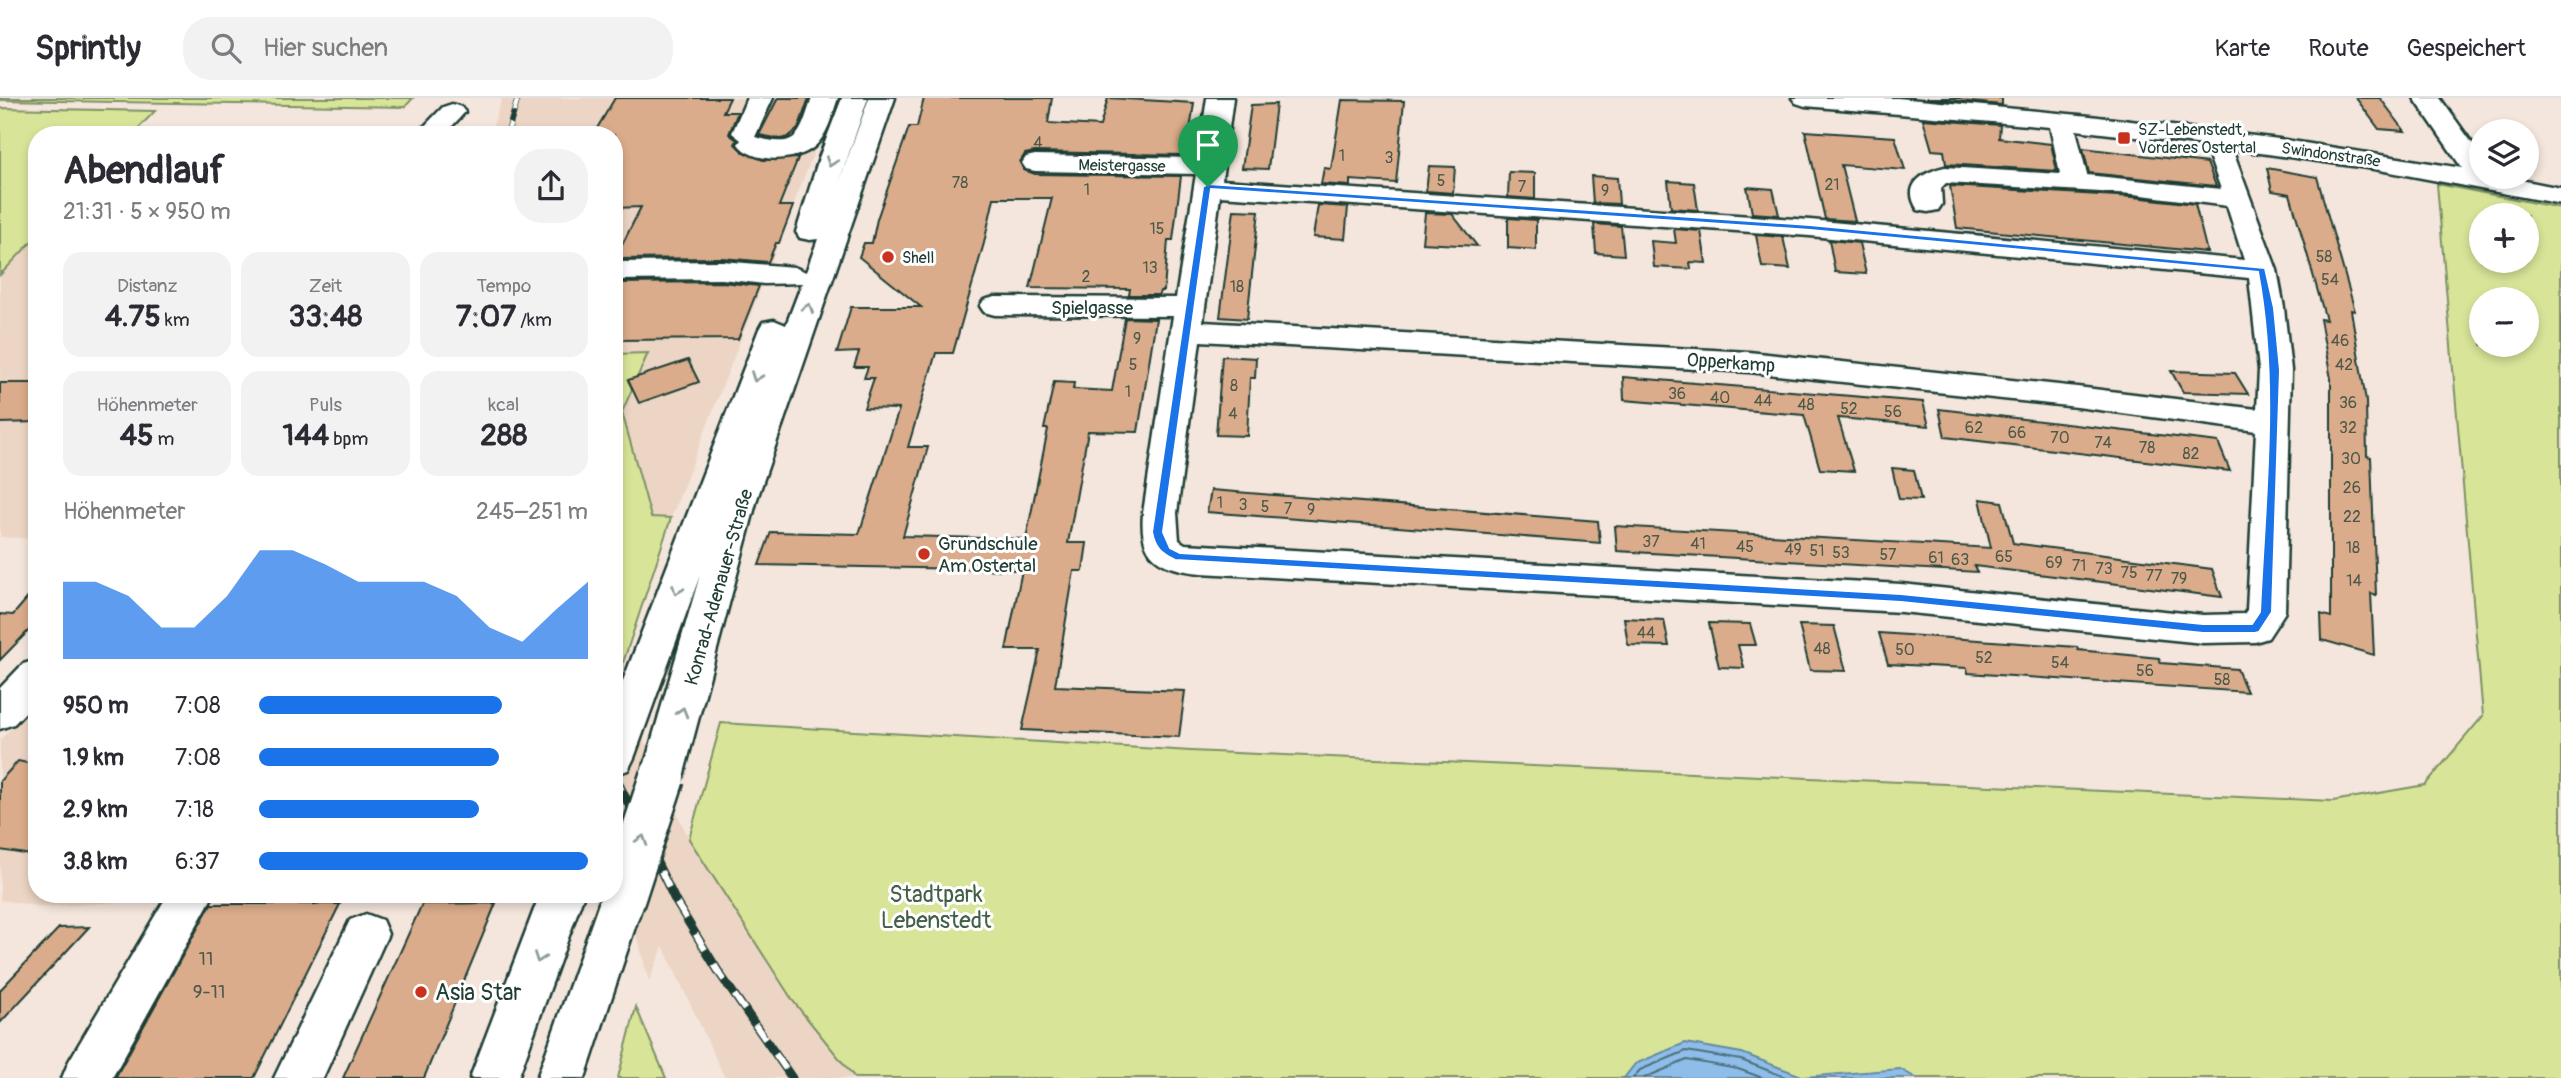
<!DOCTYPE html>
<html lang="de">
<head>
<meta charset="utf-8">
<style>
	body { margin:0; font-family:Pangolin,sans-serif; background:#f2f2f3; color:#2b2b33; height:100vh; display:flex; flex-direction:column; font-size:26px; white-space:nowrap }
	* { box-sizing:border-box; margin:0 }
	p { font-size:23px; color:#7c7c81 }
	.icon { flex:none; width:38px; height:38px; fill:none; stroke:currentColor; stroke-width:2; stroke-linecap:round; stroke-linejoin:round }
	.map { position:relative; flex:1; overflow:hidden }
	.side { position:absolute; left:28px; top:28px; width:595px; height:777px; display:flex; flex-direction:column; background:#fff; border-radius:28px; box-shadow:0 4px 10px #0003 }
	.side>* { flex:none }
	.tools { position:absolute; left:2469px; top:21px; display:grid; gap:14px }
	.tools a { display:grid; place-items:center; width:70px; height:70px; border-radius:50%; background:#fff; box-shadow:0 4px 10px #0003; font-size:35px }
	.pin { position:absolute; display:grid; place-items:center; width:60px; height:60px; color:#fff; margin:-72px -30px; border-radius:50% 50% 50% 0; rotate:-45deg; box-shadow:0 0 7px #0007 }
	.pin .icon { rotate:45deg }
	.round { display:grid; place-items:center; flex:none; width:74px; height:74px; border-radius:28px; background:#f2f2f3 }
	.head { display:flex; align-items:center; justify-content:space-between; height:119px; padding:0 35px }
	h1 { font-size:38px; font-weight:700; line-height:52px }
	.figures { display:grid; grid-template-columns:repeat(3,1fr); gap:10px; height:119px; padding:7px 35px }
	.figures div { display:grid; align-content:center; border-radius:18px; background:#f2f2f3; text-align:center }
	.figures b { font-size:30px; font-weight:700 }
	.figures small { font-size:19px; font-weight:400 }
	.figures p { font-size:19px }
	.chart { height:196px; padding:14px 35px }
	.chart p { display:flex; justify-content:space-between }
	.chart svg { width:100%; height:126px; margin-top:7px; fill:#1a73e8; opacity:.7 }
	ul { padding:0 35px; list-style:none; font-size:23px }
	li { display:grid; grid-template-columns:112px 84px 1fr; align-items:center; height:52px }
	li i { height:18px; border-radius:9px; background:#1a73e8 }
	header { display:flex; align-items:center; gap:42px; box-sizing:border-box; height:98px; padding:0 35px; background:#fff; border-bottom:2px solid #e1e1e2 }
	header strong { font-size:33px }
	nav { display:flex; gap:38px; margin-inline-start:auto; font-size:24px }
	.search { width:490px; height:63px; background:#f2f2f3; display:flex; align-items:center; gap:18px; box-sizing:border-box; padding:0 24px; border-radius:28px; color:#7c7c81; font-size:26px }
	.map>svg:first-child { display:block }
</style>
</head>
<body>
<header>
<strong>Sprintly</strong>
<div class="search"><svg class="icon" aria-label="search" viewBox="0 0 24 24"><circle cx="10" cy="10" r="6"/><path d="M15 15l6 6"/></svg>Hier suchen</div>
<nav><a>Karte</a><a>Route</a><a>Gespeichert</a></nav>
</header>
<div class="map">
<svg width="2561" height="980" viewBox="0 0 2561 980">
	<rect width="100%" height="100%" fill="#f4e6dc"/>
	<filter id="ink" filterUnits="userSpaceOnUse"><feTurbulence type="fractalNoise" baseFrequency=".0143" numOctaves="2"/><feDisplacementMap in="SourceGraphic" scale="14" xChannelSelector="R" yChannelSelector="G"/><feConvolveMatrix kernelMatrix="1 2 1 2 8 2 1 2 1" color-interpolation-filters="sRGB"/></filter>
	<g filter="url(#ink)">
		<!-- built -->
		<g fill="#ecd5c4">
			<path d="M502 0H835L671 420 652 419 622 314 647 256H614V37H490Z"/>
			<path d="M37 138V441L0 439V177Z"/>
			<path d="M620 580 631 614 689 741 793 903 855 980H725L663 848 649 884 639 845 614 787V594Z"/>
			<path d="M37 603V796H361L170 801 44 809 0 802V642Z"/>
		</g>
		<!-- green -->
		<g fill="#d8e598" stroke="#7c9166" stroke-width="2" fill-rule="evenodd">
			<path d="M0 0H413L405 9 0 2Z"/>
			<path d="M0 10 155 13 132 37H37V138L0 177Z"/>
			<path d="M2437 86 2561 110V980H855L793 903 689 741 721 625 1191 653 2333 703 2425 687 2483 618ZM2482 117H2527V163H2482ZM2482 201H2527V247H2482Z"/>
			<path d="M648 255 622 314 651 419 671 420 614 592V256Z"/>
			<path d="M636 909 666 980H618Z"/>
		</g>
		<!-- water -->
		<path fill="#8fbde9" stroke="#628aa1" stroke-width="2" d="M1685 945 1742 955 1804 979 1900 971 1916 980H1624L1635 966Z"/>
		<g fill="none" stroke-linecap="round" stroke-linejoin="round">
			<!-- shore -->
			<g stroke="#4c707c" stroke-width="2">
				<path d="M1633 980 1640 972 1686 953 1741 962 1788 980"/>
				<path d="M1644 980 1687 962 1738 971 1763 980"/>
			</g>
		</g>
		<!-- building -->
		<g fill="#daac8b" stroke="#1f3d34" stroke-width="2">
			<path d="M615 0H730L723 14H738L729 36 737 42 735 46 743 54 763 62 798 60 779 108H793L779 145H776L768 164 722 160 615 161 641 109 614 110V37H593Z"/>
			<path d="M778 0H809L798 31 788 39 781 41 759 37Z"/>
			<path d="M924 0H1052L1048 25 1100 28 1108 0 1194 5 1187 54H1183V57L1035 54 1025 56 1020 64 1024 72 1035 76 1181 78 1173 142H1168L1164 193H1160L1159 197H1129L1130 191 1030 190 1052 100H994L984 145 953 255H936L908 349H928L903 438 1026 441 1048 331H1044L1054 284 1074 285 1073 291 1112 293 1125 220 1156 221 1138 334 1088 333 1068 445H1087L1083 473H1074L1055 588 1185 593 1179 639 1022 632 1040 552H1006L1022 472 759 467 771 434 859 436 899 311 864 310 874 280H864L868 269H854L859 254 837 255 851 209H921L859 159 864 145H872L877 121 909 29H917Z"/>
			<path d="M1926 0H2002V7Z"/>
			<path d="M2356 0H2380L2405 33 2379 31Z"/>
			<path d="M1342 2 1404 3 1396 85 1350 82V88L1321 86 1324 70 1331 71Z"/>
			<path d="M1276 6 1268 71 1242 70 1251 7Z"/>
			<path d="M1923 21 2000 27 1999 40 2051 46 2057 73 1946 66 1944 53 1932 52Z"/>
			<path d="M1805 33 1895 39 1905 72 1841 67 1855 123 1825 121Z"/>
			<path d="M2083 50 2207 65 2216 88 2089 75Z"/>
			<path d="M1429 68 1455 69 1453 95 1426 93Z"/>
			<path d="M2267 70 2317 79 2355 213 2351 212 2366 303 2367 358 2371 359 2376 497 2371 495 2374 557 2322 542 2321 516 2331 519V281L2320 221 2326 222 2290 96 2272 93Z"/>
			<path d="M1509 74 1535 75V101L1508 99Z"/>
			<path d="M1591 78 1617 80 1619 106 1593 105Z"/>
			<path d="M1668 83 1694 85 1698 112 1671 110Z"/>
			<path d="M1950 88 2134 99 2195 106 2207 154 1957 130Z"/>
			<path d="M1747 89 1773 91 1779 117 1752 115Z"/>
			<path d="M1318 107 1348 109 1345 141 1313 139Z"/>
			<path d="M1234 112 1259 113 1247 221 1220 219Z"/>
			<path d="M1425 115 1452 116 1477 148 1422 145Z"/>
			<path d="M1508 120 1536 122V152L1508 150Z"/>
			<path d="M1594 126 1621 128 1624 157 1596 155Z"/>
			<path d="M1674 131 1701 133 1706 165 1690 164 1691 171 1654 169 1651 143 1676 145Z"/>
			<path d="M1756 137 1783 139 1790 171 1762 169Z"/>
			<path d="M1829 142 1859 145 1866 176 1835 174Z"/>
			<path d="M722 184 759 188 738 241 614 242V185Z"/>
			<path d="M1222 258 1256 260 1255 280H1250L1247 338 1216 337Z"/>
			<path d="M688 262 699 284 639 305 628 282Z"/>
			<path d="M2171 273 2235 275 2248 296 2183 294Z"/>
			<path d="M1623 279 1923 304 1929 328 1838 320 1854 373 1820 371 1804 317 1624 302Z"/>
			<path d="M0 285H37V324L0 325Z"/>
			<path d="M1939 311 2218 344 2230 373 1945 339Z"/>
			<path d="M1892 370 1914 372 1921 402 1899 401Z"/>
			<path d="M1211 392 1598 423 1600 445 1207 414Z"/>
			<path d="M1980 401 2002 404 2013 445 2212 471 2222 499 1974 468 1977 474 1617 453 1615 428 1991 450Z"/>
			<path d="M37 489V524L0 562V516L13 517Z"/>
			<path d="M1624 520 1664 522 1669 548 1628 547Z"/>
			<path d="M1709 525 1750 526 1756 547H1738L1744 570 1719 569Z"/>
			<path d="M1799 527 1834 528 1846 573 1810 572Z"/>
			<path d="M1879 535 2077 549 2078 552 2159 560 2161 565 2237 571 2247 594 1968 575 1967 570 1888 566Z"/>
			<path d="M18 663 37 667V758L0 752V683Z"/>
			<path d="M496 805 424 980H343L422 806Z"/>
			<path d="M211 806H340L254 980H115Z"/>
			<path d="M89 829 63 857 0 925V892L59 830Z"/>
		</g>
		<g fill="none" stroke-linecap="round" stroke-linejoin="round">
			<!-- minor casing -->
			<g stroke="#1f3d34" stroke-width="5">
				<g id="minor">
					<path d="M747 0H773L755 39C799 51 799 38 812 0H838C832 17 828 37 814 49 796 64 752 66 738 46L741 42 732 35Z"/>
					<path d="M842 0H868L838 87 869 0H895L757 401 683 679 677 691 662 696 647 691 641 679 700 477 634 660 628 672 614 677V606L759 231 763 224 774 222 786 227 802 185 764 186 722 181 614 182V164L722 163 794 169 806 174 818 141 810 142 800 140 796 134 819 60Z"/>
					<path d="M1207 0H1233L1222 82 1810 122 2244 162 2227 108 2134 96 1946 85 1941 90 1942 106 1938 112 1928 114 1918 112C1901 87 1923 74 1945 69L2060 76 2050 29 1805 8 1796 5 1792 0H1898L2090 18 2279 41 2462 70 2414 0H2440L2482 59V79H2505L2561 90V106L2374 71 2232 51 2277 172 2284 210 2291 272 2285 514 2268 540 2255 544 2203 545 1901 514 1201 475C1160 470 1139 461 1143 415L1173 218 995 217 984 214 980 208 984 202 995 199 1176 200 1196 76 1035 73 1026 71 1022 65 1026 59 1035 57 1198 60ZM2076 32 2205 47 2221 91 2087 77ZM1220 98 1810 138 2249 180 2259 272 2257 311 2077 289 1749 254 1203 224ZM1200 243 1749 274 2077 309 2256 333 2247 512 2244 516 2203 517 1901 486 1185 446 1179 442 1177 415Z"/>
					<path d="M452 6 461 9 465 14 444 37H416L443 9Z"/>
					<path d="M37 562V602L14 626 0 631V590L23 566Z"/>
					<path d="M621 785 637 791 643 805 585 980H537L599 805 603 796H614V788Z"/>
					<path d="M168 796H214L112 980H62L69 963Z"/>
					<path d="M540 796H584L518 980H470Z"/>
					<path d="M366 816 382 822 388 836 323 980H274L350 822Z"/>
				</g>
			</g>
			<!-- minor -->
			<use href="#minor" fill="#fff" fill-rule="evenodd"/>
			<!-- rail-far1 casing -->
			<g stroke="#1f3d34" stroke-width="6">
				<path id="rail-far1" d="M507 37 518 0"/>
			</g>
			<!-- rail casing -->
			<g stroke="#1f3d34" stroke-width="9">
				<path id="rail" d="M614 676 676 804 720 876 792 980"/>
			</g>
			<!-- rail-far1 -->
			<use href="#rail-far1" stroke="#fff" stroke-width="4.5" stroke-dasharray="12" stroke-linecap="butt"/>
			<!-- rail -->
			<use href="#rail" stroke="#fff" stroke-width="6" stroke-dasharray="18" stroke-linecap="butt"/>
			<!-- minor-bridge casing -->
			<g stroke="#1f3d34" stroke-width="49" stroke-linecap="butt">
				<path id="minor-bridge" d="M621 805 662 679"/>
			</g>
			<!-- minor-bridge -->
			<use href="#minor-bridge" stroke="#fff" stroke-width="44"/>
		</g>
		<!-- one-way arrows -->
		<defs><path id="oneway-chevron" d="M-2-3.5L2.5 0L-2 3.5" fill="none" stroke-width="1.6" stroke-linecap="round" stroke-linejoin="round" transform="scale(1.75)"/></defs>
		<g stroke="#8f9e9a">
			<use href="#oneway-chevron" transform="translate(831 64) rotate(109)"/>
			<use href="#oneway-chevron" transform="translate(808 210) rotate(-71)"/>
			<use href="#oneway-chevron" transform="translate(756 279) rotate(110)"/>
			<use href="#oneway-chevron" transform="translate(677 492) rotate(110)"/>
			<use href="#oneway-chevron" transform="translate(682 614) rotate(-74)"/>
			<use href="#oneway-chevron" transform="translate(642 742) rotate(-72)"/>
			<use href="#oneway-chevron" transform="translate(539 860) rotate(110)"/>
		</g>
	</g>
	<!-- route -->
	<path fill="#1a73e8" stroke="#fff" stroke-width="2" fill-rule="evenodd" d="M1208 86 1810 127 2265 170 2274 210 2280 272 2272 514 2259 534 2255 535H2203L1901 504 1175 462C1161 455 1155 450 1152 434L1203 89ZM1211 91 1810 132 2258 174C2279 286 2265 401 2260 514L2252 526H2203L1901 496 1180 455 1170 450 1163 434Z"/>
	<!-- markers -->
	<g fill="#c8321e" stroke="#fff" stroke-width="2.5">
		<rect x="2117" y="33" width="14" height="14" rx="3.5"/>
		<circle cx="888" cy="159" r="7"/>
		<circle cx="924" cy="456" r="7"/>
		<circle cx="421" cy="894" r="7"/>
	</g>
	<g text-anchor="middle" stroke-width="6" stroke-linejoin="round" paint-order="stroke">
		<!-- far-poi labels -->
		<g font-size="16" fill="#1f3d34" stroke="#fff" text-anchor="start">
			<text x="2138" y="37">SZ-Lebenstedt,<tspan x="2138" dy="18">Vorderes Ostertal</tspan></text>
			<text x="902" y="165">Shell</text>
		</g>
		<!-- number labels -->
		<g font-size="16" fill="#4e594a">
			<text x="1038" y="50">4</text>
			<text x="1342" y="63">1</text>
			<text x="1389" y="65">3</text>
			<text x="1441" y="88">5</text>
			<text x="960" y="90">78</text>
			<text x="1832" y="92">21</text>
			<text x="1522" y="94">7</text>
			<text x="1087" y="97">1</text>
			<text x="1605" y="98">9</text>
			<text x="1157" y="136">15</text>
			<text x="2324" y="164">58</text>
			<text x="1150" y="175">13</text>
			<text x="1086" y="184">2</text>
			<text x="2330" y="187">54</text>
			<text x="1237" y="194">18</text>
			<text x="1137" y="246">9</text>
			<text x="2340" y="248">46</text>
			<text x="1133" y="272">5</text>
			<text x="2344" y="272">42</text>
			<text x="1234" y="293">8</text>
			<text x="1128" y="299">1</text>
			<text x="1677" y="301">36</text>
			<text x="1720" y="305">40</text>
			<text x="1763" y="308">44</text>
			<text x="2348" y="310">36</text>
			<text x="1806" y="312">48</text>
			<text x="1849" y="316">52</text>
			<text x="1893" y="319">56</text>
			<text x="1233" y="321">4</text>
			<text x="1974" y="335">62</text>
			<text x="2348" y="335">32</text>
			<text x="2017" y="340">66</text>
			<text x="2060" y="345">70</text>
			<text x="2103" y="350">74</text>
			<text x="2147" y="355">78</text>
			<text x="2191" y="361">82</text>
			<text x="2351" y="366">30</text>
			<text x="2352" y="395">26</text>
			<text x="1220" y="410">1</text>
			<text x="1243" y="412">3</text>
			<text x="1265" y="414">5</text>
			<text x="1288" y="416">7</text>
			<text x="1311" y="417">9</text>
			<text x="2352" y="424">22</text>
			<text x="1651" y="449">37</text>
			<text x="1698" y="451">41</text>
			<text x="1745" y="454">45</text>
			<text x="2353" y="455">18</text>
			<text x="1793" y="457">49</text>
			<text x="1817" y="458">51</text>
			<text x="1841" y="460">53</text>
			<text x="1888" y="462">57</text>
			<text x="2004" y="464">65</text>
			<text x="1936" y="465">61</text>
			<text x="1960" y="467">63</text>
			<text x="2054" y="470">69</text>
			<text x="2079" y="473">71</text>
			<text x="2104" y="476">73</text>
			<text x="2129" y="480">75</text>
			<text x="2154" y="483">77</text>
			<text x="2179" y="486">79</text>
			<text x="2354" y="488">14</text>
			<text x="1646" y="540">44</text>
			<text x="1822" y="556">48</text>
			<text x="1905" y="557">50</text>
			<text x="1984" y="565">52</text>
			<text x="2060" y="570">54</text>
			<text x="2145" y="578">56</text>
			<text x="2222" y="587">58</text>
		</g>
		<!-- far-street labels -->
		<g font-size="16" fill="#1f3d34" stroke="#fff">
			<text transform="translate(2331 56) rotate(8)" y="6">Swindonstraße</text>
			<text transform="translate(1122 67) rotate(1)" y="6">Meistergasse</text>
		</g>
		<!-- street labels -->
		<g font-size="19" fill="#1f3d34" stroke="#fff">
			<text x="1092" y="216">Spielgasse</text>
			<text transform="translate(1731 264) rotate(4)" y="7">Opperkamp</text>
			<text transform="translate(718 489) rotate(-74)" y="7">Konrad-Adenauer-Straße</text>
		</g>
		<!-- poi labels -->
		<g font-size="19" fill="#1f3d34" stroke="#fff" text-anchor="start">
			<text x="938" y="452">Grundschule<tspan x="938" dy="22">Am Ostertal</tspan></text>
		</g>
		<!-- near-number labels -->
		<g font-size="19" fill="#4e594a">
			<text x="206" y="867">11</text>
			<text x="209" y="900">9-11</text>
		</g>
		<!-- near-park labels -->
		<g font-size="23" fill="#445f48" stroke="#fff">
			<text x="936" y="804">Stadtpark<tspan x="936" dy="26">Lebenstedt</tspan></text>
		</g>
		<!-- near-poi labels -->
		<g font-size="23" fill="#1f3d34" stroke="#fff" text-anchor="start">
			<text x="435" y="902">Asia Star</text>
		</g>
	</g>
</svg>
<div class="tools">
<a><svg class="icon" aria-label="layers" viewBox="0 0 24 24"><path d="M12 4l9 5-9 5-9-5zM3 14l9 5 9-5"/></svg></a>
<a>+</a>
<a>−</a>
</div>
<div class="pin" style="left:1208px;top:89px;background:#1e9e55"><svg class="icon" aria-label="arrive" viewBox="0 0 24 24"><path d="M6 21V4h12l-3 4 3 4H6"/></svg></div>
<section class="side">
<div class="head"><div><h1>Abendlauf</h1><p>21:31 · 5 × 950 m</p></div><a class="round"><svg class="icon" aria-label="share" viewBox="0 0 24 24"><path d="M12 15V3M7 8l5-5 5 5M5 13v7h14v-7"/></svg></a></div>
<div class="figures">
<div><p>Distanz</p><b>4.75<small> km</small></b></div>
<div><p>Zeit</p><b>33:48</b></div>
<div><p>Tempo</p><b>7:07<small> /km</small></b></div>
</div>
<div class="figures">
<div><p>Höhenmeter</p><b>45<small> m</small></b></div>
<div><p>Puls</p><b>144<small> bpm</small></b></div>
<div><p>kcal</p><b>288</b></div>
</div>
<div class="chart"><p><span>Höhenmeter</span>245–251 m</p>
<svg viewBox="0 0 160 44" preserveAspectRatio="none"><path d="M0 44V17L10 17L20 22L30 33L40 33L50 22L60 6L70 6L80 11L90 17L100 17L110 17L120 22L130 33L140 38L150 27L160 17V44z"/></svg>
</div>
<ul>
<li><b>950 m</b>7:08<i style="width:74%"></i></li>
<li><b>1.9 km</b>7:08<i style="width:73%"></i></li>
<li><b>2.9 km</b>7:18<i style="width:67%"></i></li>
<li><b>3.8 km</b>6:37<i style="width:100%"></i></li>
</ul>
</section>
</div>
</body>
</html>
